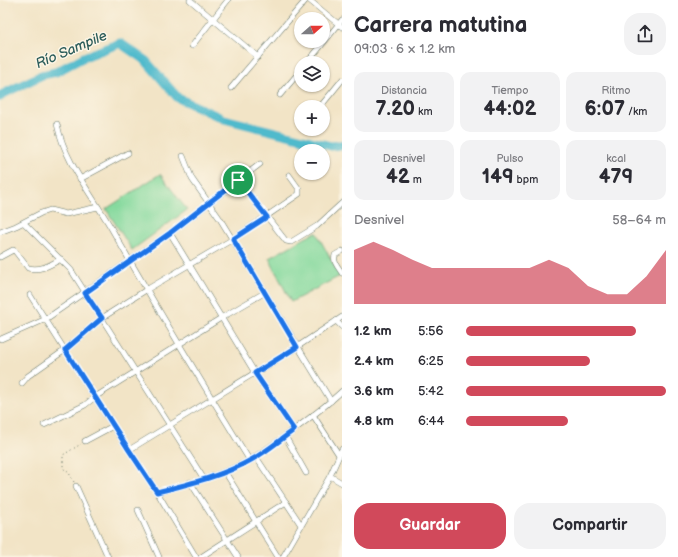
<!DOCTYPE html>
<html lang="es">
<head>
<meta charset="utf-8">
<style>
	body { margin:0; font-family:"Balsamiq Sans",sans-serif; background:#f2f2f3; color:#2b2b33; height:100vh; display:flex; flex-direction:column; font-size:15px; white-space:nowrap }
	* { box-sizing:border-box; margin:0 }
	p { font-size:13px; color:#7c7c81 }
	.icon { flex:none; width:22px; height:22px; fill:none; stroke:currentColor; stroke-width:2; stroke-linecap:round; stroke-linejoin:round }
	.map { position:relative; flex:1; overflow:hidden }
	.drawer { display:flex; flex-direction:column; background:#fff; width:336px }
	.drawer>* { flex:none }
	.needle { width:26px; rotate:69deg }
	.tools { position:absolute; left:294px; top:12px; display:grid; gap:8px }
	.tools a { display:grid; place-items:center; width:36px; height:36px; border-radius:50%; background:#fff; box-shadow:0 1px 3px #0004; font-size:20px }
	.pin { position:absolute; display:grid; place-items:center; width:34px; height:34px; color:#fff; margin:-17px; border:2px solid #fff; border-radius:50%; box-shadow:0 1px 4px #0007 }
	.round { display:grid; place-items:center; flex:none; width:42px; height:42px; border-radius:16px; background:#f2f2f3 }
	.headline { display:flex; align-items:center; justify-content:space-between; height:68px; padding:0 12px }
	h1 { font-size:22px; font-weight:600; line-height:30px }
	.figures { display:grid; grid-template-columns:repeat(3,1fr); gap:6px; height:68px; padding:4px 12px }
	.figures div { display:grid; align-content:center; border-radius:10px; background:#f2f2f3; text-align:center }
	.figures b { font-size:20px; font-weight:600 }
	.figures small { font-size:11px; font-weight:400 }
	.figures p { font-size:11px }
	.chart { height:112px; padding:8px 12px }
	.chart p { display:flex; justify-content:space-between }
	.chart svg { width:100%; height:72px; margin-top:4px; fill:#d1495b; opacity:.7 }
	.primary-button { display:flex; gap:8px; margin-top:auto; padding:8px 12px }
	.primary-button a { flex:1; height:46px; border-radius:16px; background:#d1495b; color:#fff; font-size:16px; font-weight:600; line-height:46px; text-align:center }
	.primary-button a+a { background:#f2f2f3; color:#2b2b33 }
	ul { padding:0 12px; list-style:none; font-size:13px }
	li { display:grid; grid-template-columns:64px 48px 1fr; align-items:center; height:30px }
	li i { height:10px; border-radius:5px; background:#d1495b }
	main { display:flex; flex:1; min-height:0 }
	.map>svg:first-child { display:block }
</style>
</head>
<body>
<main>
<div class="map">
<svg width="342" height="557" viewBox="0 0 342 557">
	<rect width="100%" height="100%" fill="#fcf5e5"/>
	<filter id="ink" filterUnits="userSpaceOnUse"><feTurbulence type="fractalNoise" baseFrequency=".025" numOctaves="2"/><feDisplacementMap in="SourceGraphic" scale="8" xChannelSelector="R" yChannelSelector="G"/><feConvolveMatrix kernelMatrix="1 2 1 2 8 2 1 2 1" color-interpolation-filters="sRGB"/></filter>
	<filter id="wash" filterUnits="userSpaceOnUse"><feTurbulence type="fractalNoise" baseFrequency=".012" numOctaves="4" result="noise"/><feDisplacementMap in="SourceGraphic" scale="16" xChannelSelector="R" yChannelSelector="G"/><feGaussianBlur stdDeviation="0.9" result="paint"/><feColorMatrix in="noise" values="0 0 0 0 0 0 0 0 0 0 0 0 0 0 0 0 0 1.4 0 .05"/><feComposite in="paint" operator="in"/></filter>
	<g filter="url(#wash)">
		<rect width="100%" height="100%" fill="#f2e4c6"/>
		<!-- green -->
		<g fill="#84d99d" stroke="#528b68">
			<path d="M160 174 187 210 132 250 106 209Z"/>
			<path d="M316 232 340 276 291 302 269 258Z"/>
		</g>
		<g fill="none" stroke-linecap="round" stroke-linejoin="round">
			<!-- river -->
			<path stroke="#4fbacc" stroke-width="9" d="M0 97 3 94 42 75 56 72 84 57 120 43 146 61 178 98 224 119 331 146 342 145"/>
		</g>
	</g>
	<g filter="url(#ink)">
		<g fill="none" stroke-linecap="round" stroke-linejoin="round">
			<!-- street casing -->
			<g stroke="#697767" stroke-width="6">
				<g id="street">
					<path d="M190 0 258 57"/>
					<path d="M309 0 342 27"/>
					<path d="M192 46 228 0"/>
					<path d="M307 63 342 20"/>
					<path d="M231 88 306 0"/>
					<path d="M280 95 301 70"/>
					<path d="M320 107 342 80"/>
					<path d="M57 124C65 162 90 192 110 226 155 305 202 383 250 461"/>
					<path d="M183 156 192 179 220 219 331 401"/>
					<path d="M80 179 128 153"/>
					<path d="M238 180 286 241 291 242 317 226 342 203"/>
					<path d="M24 223 71 270 204 479"/>
					<path d="M0 232 16 226 41 213 50 210 66 214 98 207"/>
					<path d="M170 233 255 373 294 430"/>
					<path d="M342 251 335 255C333 262 338 267 342 273"/>
					<path d="M0 257 13 250 15 251 28 268C41 271 50 265 61 259"/>
					<path d="M30 295 113 426 157 492 196 557"/>
					<path d="M336 321 342 327"/>
					<path d="M1 339 46 319 170 233 260 164"/>
					<path d="M22 383 28 376 65 350 102 318 146 290 233 239 299 194V189L289 175"/>
					<path d="M313 415 339 455"/>
					<path d="M44 425 85 405 95 397 221 318 264 293"/>
					<path d="M285 436 306 473"/>
					<path d="M85 441 113 426"/>
					<path d="M129 450 297 347 342 317"/>
					<path d="M256 457 301 525"/>
					<path d="M225 472 278 557"/>
					<path d="M330 476 342 483"/>
					<path d="M190 482 238 557"/>
					<path d="M76 486 108 557"/>
					<path d="M157 492C184 485 213 478 238 466 256 458 271 446 287 435 306 421 325 407 342 391"/>
					<path d="M138 510 159 557"/>
					<path d="M201 557 286 502"/>
					<path d="M283 557 330 476 342 449"/>
				</g>
			</g>
			<!-- path -->
			<path stroke="#697767" stroke-width="1" stroke-dasharray="1 3" stroke-linecap="butt" d="M74 482 69 473 63 468V455L81 444"/>
			<!-- street -->
			<use href="#street" stroke="#fff" stroke-width="5"/>
		</g>
	</g>
	<g fill="none" stroke-linecap="round" stroke-linejoin="round" filter="url(#ink)">
		<!-- route casing -->
		<g stroke="#fff" stroke-width="8">
			<path id="route" d="M238 180 267 217 233 239 297 347 255 373 294 430C280 440 266 452 251 460 223 476 188 484 157 492L129 450 65 350 102 318 85 293 170 233Z"/>
		</g>
		<!-- route -->
		<use href="#route" stroke="#1a73e8" stroke-width="5"/>
	</g>
	<g text-anchor="middle" stroke-width="3" stroke-linejoin="round" paint-order="stroke">
		<!-- water labels -->
		<g font-size="14" font-style="italic" fill="#2b5c5a" stroke="#fcf5e5">
			<text transform="translate(71 49) rotate(-23)" y="5">Río Sampile</text>
		</g>
	</g>
</svg>
<div class="tools">
<a><svg class="needle" viewBox="-14 -14 28 28"><path d="M0-13l5 13h-10z" fill="#e53935"/><path d="M0 13l5-13h-10z" fill="#7c7c81"/></svg></a>
<a><svg class="icon" aria-label="layers" viewBox="0 0 24 24"><path d="M12 4l9 5-9 5-9-5zM3 14l9 5 9-5"/></svg></a>
<a>+</a>
<a>−</a>
</div>
<div class="pin" style="left:238px;top:180px;background:#1e9e55"><svg class="icon" aria-label="arrive" viewBox="0 0 24 24"><path d="M6 21V4h12l-3 4 3 4H6"/></svg></div>
</div>
<section class="drawer">
<div class="headline"><div><h1>Carrera matutina</h1><p>09:03 · 6 × 1.2 km</p></div><a class="round"><svg class="icon" aria-label="share" viewBox="0 0 24 24"><path d="M12 15V3M7 8l5-5 5 5M5 13v7h14v-7"/></svg></a></div>
<div class="figures">
<div><p>Distancia</p><b>7.20<small> km</small></b></div>
<div><p>Tiempo</p><b>44:02</b></div>
<div><p>Ritmo</p><b>6:07<small> /km</small></b></div>
</div>
<div class="figures">
<div><p>Desnivel</p><b>42<small> m</small></b></div>
<div><p>Pulso</p><b>149<small> bpm</small></b></div>
<div><p>kcal</p><b>479</b></div>
</div>
<div class="chart"><p><span>Desnivel</span>58–64 m</p>
<svg viewBox="0 0 160 44" preserveAspectRatio="none"><path d="M0 44V11L10 6L20 11L30 17L40 22L50 22L60 22L70 22L80 22L90 22L100 17L110 22L120 33L130 38L140 38L150 27L160 11V44z"/></svg>
</div>
<ul>
<li><b>1.2 km</b>5:56<i style="width:85%"></i></li>
<li><b>2.4 km</b>6:25<i style="width:62%"></i></li>
<li><b>3.6 km</b>5:42<i style="width:100%"></i></li>
<li><b>4.8 km</b>6:44<i style="width:51%"></i></li>
</ul>
<div class="primary-button"><a>Guardar</a><a>Compartir</a></div>
</section>
</main>
</body>
</html>
